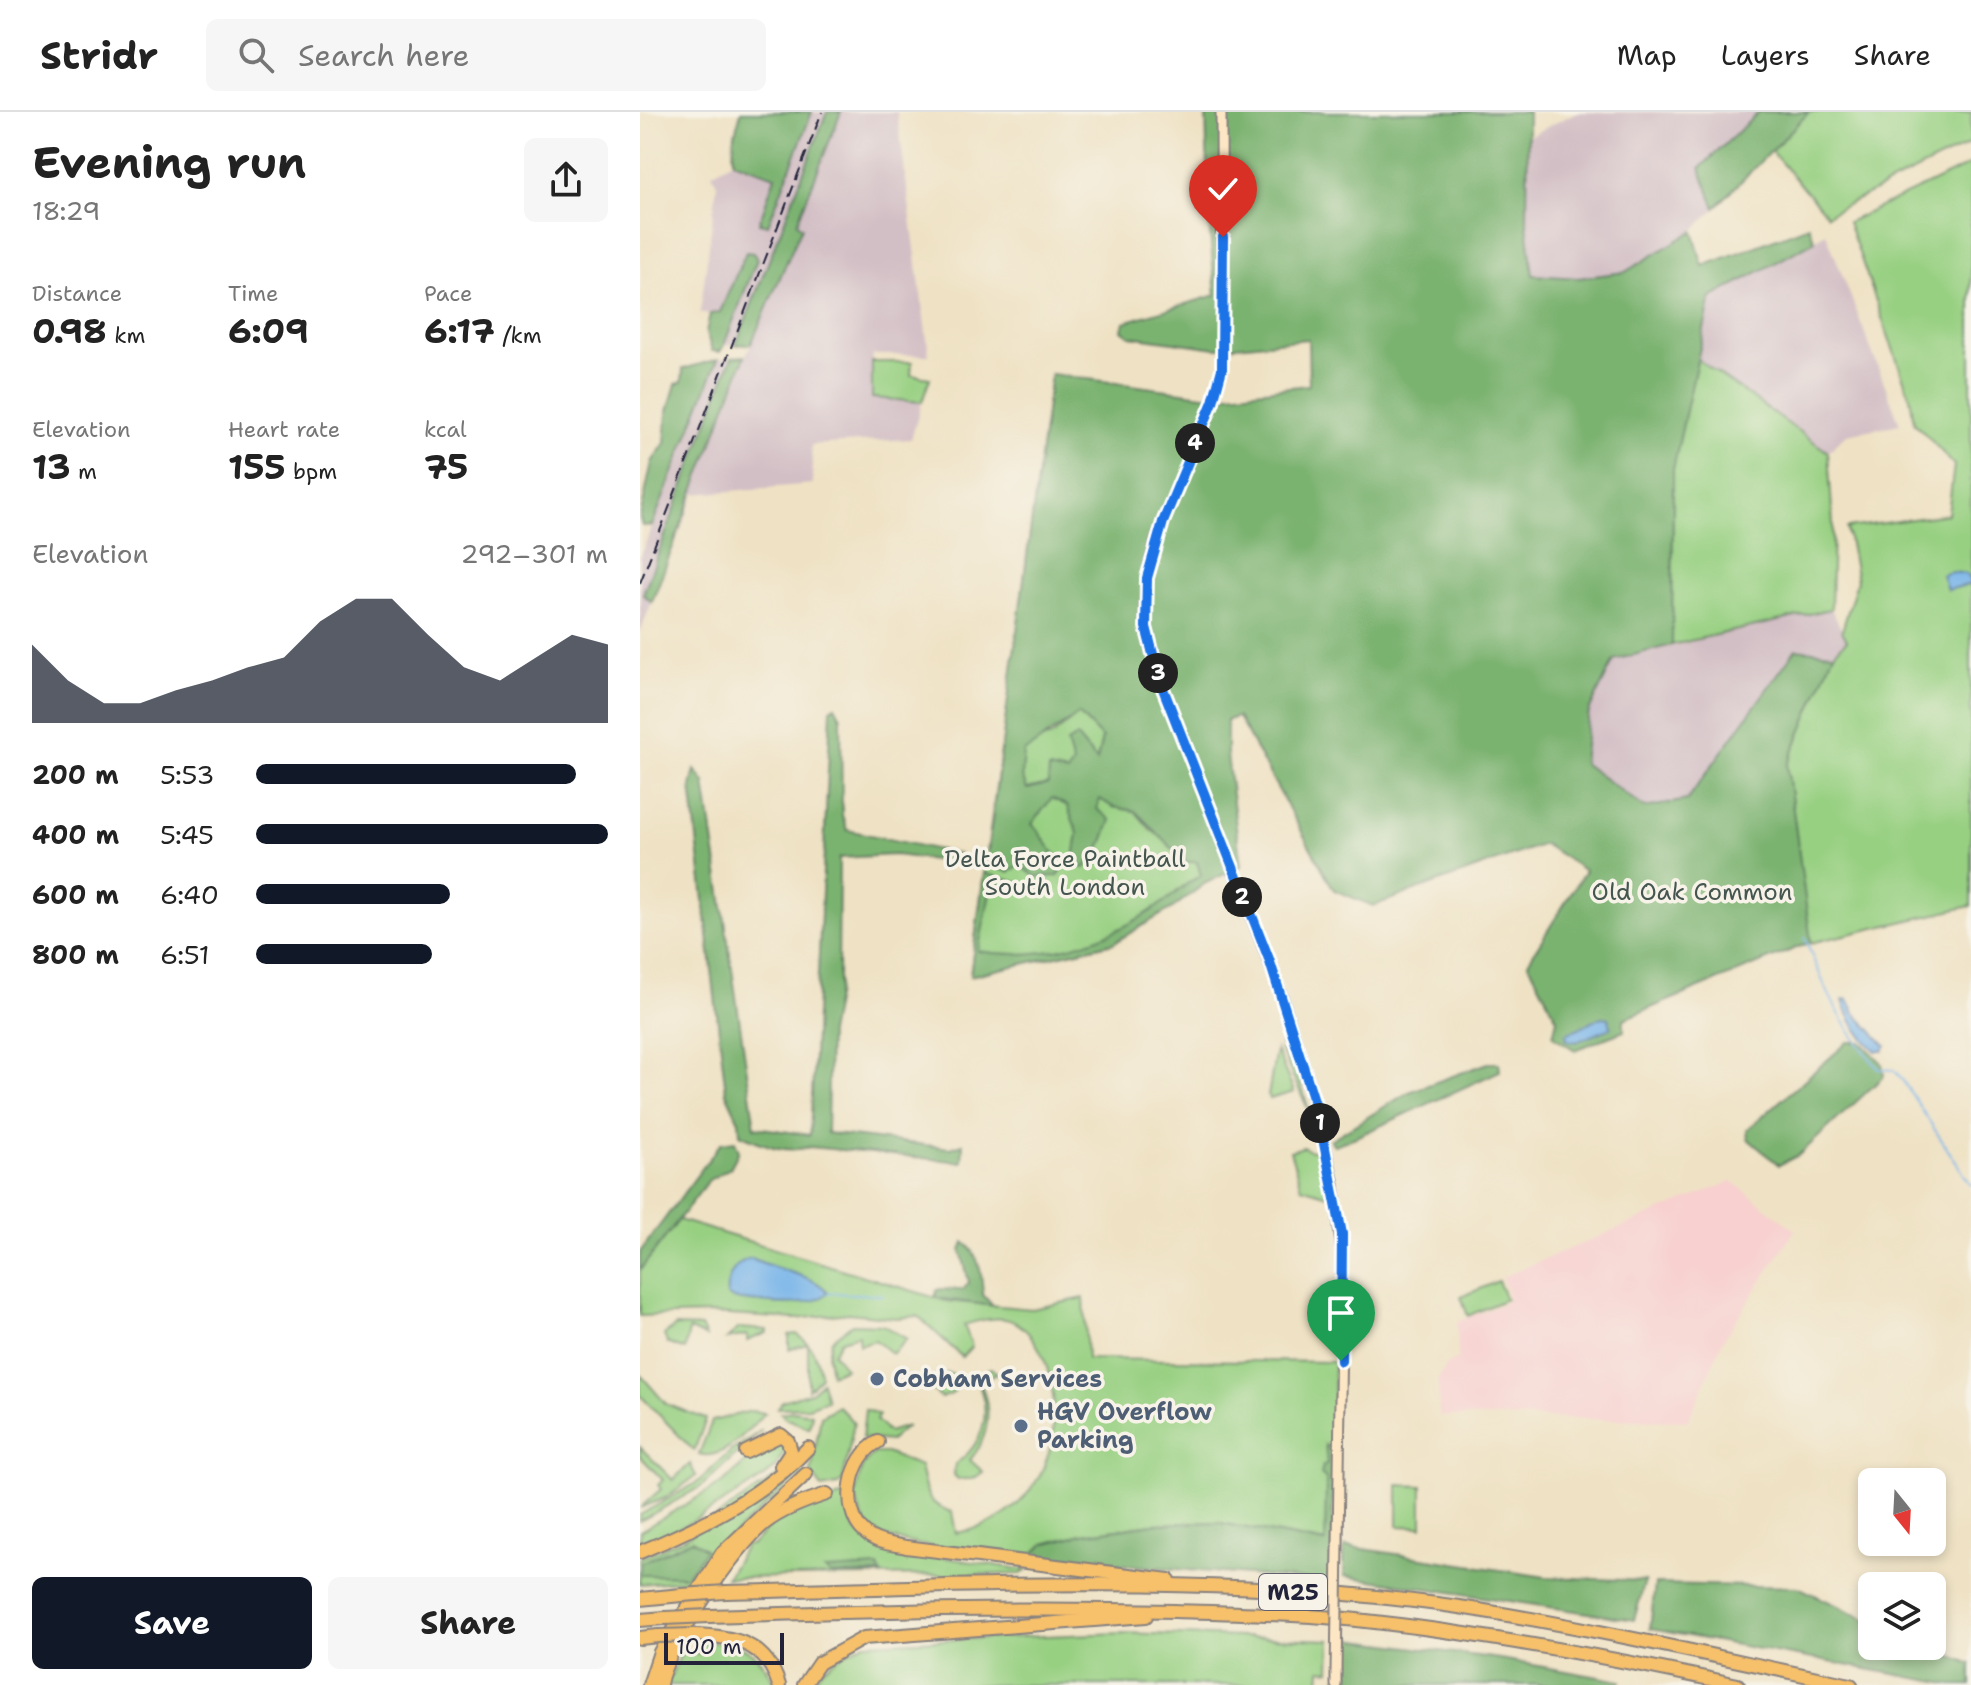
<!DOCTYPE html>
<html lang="en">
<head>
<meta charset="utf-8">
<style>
	body { margin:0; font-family:"Shantell Sans",sans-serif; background:#f6f6f6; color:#222; height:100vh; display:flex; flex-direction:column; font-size:30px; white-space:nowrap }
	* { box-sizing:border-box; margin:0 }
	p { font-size:26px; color:#767676 }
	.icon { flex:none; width:44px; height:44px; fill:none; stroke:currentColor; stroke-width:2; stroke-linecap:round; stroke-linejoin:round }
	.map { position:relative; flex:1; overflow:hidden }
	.panel { display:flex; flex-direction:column; background:#fff; width:640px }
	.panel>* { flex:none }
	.needle { width:52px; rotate:162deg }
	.buttons { position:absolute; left:1218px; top:1356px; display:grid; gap:16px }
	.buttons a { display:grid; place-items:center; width:88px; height:88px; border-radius:12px; background:#fff; box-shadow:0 4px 12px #0003; font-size:40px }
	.scale { position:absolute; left:24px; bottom:20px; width:120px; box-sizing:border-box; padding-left:8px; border:4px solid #22223b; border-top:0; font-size:22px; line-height:28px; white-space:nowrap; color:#22223b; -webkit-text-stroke:6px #f7f3e8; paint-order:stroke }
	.pin { position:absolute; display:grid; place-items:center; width:68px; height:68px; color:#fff; margin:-82px -34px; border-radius:50% 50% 50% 0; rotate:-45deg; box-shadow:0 0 8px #0007 }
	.pin .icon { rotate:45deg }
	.km { position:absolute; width:40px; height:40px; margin:-20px; border-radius:50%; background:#222; color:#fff; font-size:22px; line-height:40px; text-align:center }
	.round { display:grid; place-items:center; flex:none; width:84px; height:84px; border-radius:12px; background:#f6f6f6 }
	.head { display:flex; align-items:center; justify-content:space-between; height:136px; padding:0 32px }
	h1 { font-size:44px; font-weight:700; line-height:60px }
	.metrics { display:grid; grid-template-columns:repeat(3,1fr); gap:12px; height:136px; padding:8px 32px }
	.metrics div { display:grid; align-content:center }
	.metrics b { font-size:34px; font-weight:700 }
	.metrics small { font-size:22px; font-weight:400 }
	.metrics p { font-size:22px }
	.chart { height:224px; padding:16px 32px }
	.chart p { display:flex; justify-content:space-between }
	.chart svg { width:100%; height:144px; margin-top:8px; fill:#111827; opacity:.7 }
	.primary-button { display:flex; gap:16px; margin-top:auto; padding:16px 32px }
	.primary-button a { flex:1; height:92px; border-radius:12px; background:#111827; color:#fff; font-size:32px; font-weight:700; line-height:92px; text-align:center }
	.primary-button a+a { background:#f6f6f6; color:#222 }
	ul { padding:0 32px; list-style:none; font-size:26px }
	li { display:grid; grid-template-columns:128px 96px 1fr; align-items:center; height:60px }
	li i { height:20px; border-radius:10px; background:#111827 }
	header { display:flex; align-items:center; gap:48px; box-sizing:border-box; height:112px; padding:0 40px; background:#fff; border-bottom:2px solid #e0e0e0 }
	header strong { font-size:38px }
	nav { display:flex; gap:44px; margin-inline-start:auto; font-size:28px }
	.search { width:560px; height:72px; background:#f6f6f6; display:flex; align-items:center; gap:20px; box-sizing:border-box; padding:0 28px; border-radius:12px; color:#767676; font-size:30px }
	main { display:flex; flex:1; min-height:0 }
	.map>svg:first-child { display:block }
</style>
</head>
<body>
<header>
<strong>Stridr</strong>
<div class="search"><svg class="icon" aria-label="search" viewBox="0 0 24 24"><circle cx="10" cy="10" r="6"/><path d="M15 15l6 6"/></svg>Search here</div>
<nav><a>Map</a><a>Layers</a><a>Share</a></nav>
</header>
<main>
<section class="panel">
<div class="head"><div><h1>Evening run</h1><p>18:29</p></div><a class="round"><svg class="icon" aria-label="share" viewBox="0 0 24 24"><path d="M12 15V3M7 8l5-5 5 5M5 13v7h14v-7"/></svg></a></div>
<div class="metrics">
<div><p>Distance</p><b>0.98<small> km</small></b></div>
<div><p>Time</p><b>6:09</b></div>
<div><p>Pace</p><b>6:17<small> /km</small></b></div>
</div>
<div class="metrics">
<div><p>Elevation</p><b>13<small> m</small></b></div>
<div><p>Heart rate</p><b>155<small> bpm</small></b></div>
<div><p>kcal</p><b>75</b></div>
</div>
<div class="chart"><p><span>Elevation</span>292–301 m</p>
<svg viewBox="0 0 160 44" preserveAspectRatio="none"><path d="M0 44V20L10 31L20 38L30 38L40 34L50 31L60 27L70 24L80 13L90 6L100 6L110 17L120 27L130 31L140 24L150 17L160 20V44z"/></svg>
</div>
<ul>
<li><b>200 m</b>5:53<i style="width:91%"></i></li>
<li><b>400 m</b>5:45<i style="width:100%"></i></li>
<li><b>600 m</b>6:40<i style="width:55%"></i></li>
<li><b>800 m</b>6:51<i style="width:50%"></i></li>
</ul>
<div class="primary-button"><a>Save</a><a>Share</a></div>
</section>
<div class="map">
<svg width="1331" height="1573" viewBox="0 0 1331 1573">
	<rect width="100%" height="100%" fill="#f7f3e8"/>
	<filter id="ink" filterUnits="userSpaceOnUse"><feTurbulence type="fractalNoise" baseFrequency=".0125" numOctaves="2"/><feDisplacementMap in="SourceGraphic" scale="16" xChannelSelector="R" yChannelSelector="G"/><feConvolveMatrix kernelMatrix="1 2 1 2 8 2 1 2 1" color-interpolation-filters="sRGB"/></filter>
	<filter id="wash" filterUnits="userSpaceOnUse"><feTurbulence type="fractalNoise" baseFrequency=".006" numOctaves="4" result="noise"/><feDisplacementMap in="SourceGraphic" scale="32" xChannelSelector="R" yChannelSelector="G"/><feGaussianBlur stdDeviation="1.8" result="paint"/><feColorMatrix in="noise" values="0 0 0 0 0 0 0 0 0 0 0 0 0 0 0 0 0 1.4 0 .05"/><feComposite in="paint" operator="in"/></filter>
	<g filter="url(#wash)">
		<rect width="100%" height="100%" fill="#efe2c4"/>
		<!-- built -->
		<path fill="#f7d0cf" d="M1092 1069 1155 1118 1083 1228 1048 1309 799 1304 798 1267 807 1253 818 1246 817 1210 865 1191 869 1186 862 1165Z"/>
		<!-- industrial -->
		<g fill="#d2bec5">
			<path d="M172 0H257L289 243H233L231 276 232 286 282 290 271 327 171 333 173 372 55 382 0 520V445L78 247 105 244 111 233H85L80 240 72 239 66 220 70 203 60 201 77 72 72 61 93 49 147 64Z"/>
			<path d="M937 0H1119L1060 56 1075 96 1053 119 986 160 938 166 893 163 887 111 889 24Z"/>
			<path d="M1186 121 1260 312 1207 322 1188 340 1057 247 1071 186Z"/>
			<path d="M1191 497 1207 528 1194 541 1156 537 1047 688 1005 697 943 651 949 599 974 548Z"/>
		</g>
		<!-- green -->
		<g fill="#98d082" stroke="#5d795e" stroke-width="2">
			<path d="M1169 0H1331V31L1187 103 1131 39Z"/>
			<path d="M1331 52V794L1170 831 1147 654 1194 541 1207 528 1202 519 1217 469 1207 416 1308 402 1314 353 1274 310 1270 285 1208 110Z"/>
			<path d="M1057 247 1188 340 1193 412 1191 497 1032 533 1033 357Z"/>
			<path d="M232 250H272L271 263 290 266 282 290 232 286Z"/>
			<path d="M439 602 462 626 449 680 473 695 495 699 511 718 557 750 564 772 534 795 473 831 330 864 361 638 412 624Z"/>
			<path d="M648 926 669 999 641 938 642 930Z"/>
			<path d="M636 938 654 980 630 987 628 984Z"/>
			<path d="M663 1035 670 1039 682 1037 679 1046 688 1083 661 1075 650 1039Z"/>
			<path d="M39 1108 306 1189 392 1197 444 1186 447 1247 694 1250 692 1432 576 1410 513 1412 442 1422 404 1432 390 1445C360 1443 257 1434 235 1420 224 1413 219 1401 217 1388L214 1387 222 1355 234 1341H246L280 1354C285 1376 285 1393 312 1400L316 1421C394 1409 428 1336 409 1263 405 1246 394 1222 378 1212 363 1202 340 1208 324 1213L332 1234 322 1245 278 1204 256 1206 209 1201 156 1207 72 1202 0 1204V1158Z"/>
			<path d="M858 1169 866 1187 828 1204 821 1185Z"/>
			<path d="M212 1212 242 1213 267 1227 252 1242 235 1228 219 1233 218 1223 201 1228 193 1241 205 1256 191 1262 188 1244 191 1228Z"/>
			<path d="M36 1214 61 1215 66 1225 49 1218 45 1238 27 1231 24 1223Z"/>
			<path d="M99 1216 127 1218V1221L107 1229V1223L87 1227Z"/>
			<path d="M157 1222C174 1234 177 1246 181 1265L168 1277V1232L149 1237V1223Z"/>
			<path d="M351 1256 357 1261 340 1270C353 1298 349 1325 330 1348L343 1360 333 1367H318L314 1363 315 1352C335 1339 348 1316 344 1291 342 1278 337 1273 339 1261Z"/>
			<path d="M307 1261 315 1263 319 1272 312 1282 301 1286 282 1267 286 1263 297 1272Z"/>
			<path d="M0 1262 26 1292 66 1307 54 1339 0 1283Z"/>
			<path d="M182 1270 187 1288 169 1295 138 1296 142 1289 171 1280Z"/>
			<path d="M198 1294 214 1311 203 1368 198 1373 182 1376 171 1361 181 1304Z"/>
			<path d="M225 1297 239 1303 236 1308 248 1320 267 1314 250 1329 222 1326Z"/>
			<path d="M111 1299 125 1301C108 1317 84 1350 59 1342L72 1309Z"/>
			<path d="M154 1299 172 1302 169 1316 145 1306 141 1301Z"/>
			<path d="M122 1318 62 1374 0 1409V1403L58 1370 91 1339Z"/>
			<path d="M143 1329 146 1337 136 1355 126 1364 48 1412 0 1434V1419L84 1370 120 1337Z"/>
			<path d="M0 1335 33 1368 50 1352 56 1364 25 1386 0 1396 21 1377 18 1373 23 1368 0 1344Z"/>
			<path d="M163 1347 162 1361 83 1432 59 1467 0 1472V1446L45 1426Z"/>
			<path d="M758 1373 782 1374V1415L758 1414Z"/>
			<path d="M204 1383 214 1417 240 1436 387 1458 381 1462 86 1466 106 1433H112L133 1410 148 1401Z"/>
			<path d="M481 1521 691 1528 690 1558 681 1557 680 1573H172C182 1552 204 1541 225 1531Z"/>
			<path d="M54 1530C96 1529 117 1532 135 1573H26L42 1540 60 1542 55 1540Z"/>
		</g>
		<!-- forest -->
		<g fill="#7ab270" stroke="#4e6a56" stroke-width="2" fill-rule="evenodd">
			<path d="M101 0H172L128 113 119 111 135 64 93 49 94 25Z"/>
			<path d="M187 0H201L157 111 162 115 111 232 96 233Z"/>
			<path d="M566 0H888L887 111 893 163 938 166 985 160 1053 119 1063 154 1169 114 1175 129 1071 186 1033 357 1032 533 974 548 949 599 943 651 1005 696 1047 688 1156 537 1194 541 1147 654 1171 830 984 907V919L935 938 913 924 917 907 888 850 945 759 904 732 733 794 694 778 598 605 587 608V643L601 754 564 772 534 795 473 831 330 864 344 761 401 777 399 781 352 772 338 839C404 850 467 830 521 792 536 782 544 771 561 764L557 750H546L495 699 473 695 460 687 457 697 471 708 461 735 445 756 433 752 438 721 427 694 412 686 392 712C405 725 410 742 426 751L418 764 396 765 380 753 369 760 346 753 411 262 571 284 669 273 668 227 576 236 490 224 482 218 484 210 576 183 569 111ZM439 602 462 626 457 649 437 625 427 631 433 652 427 661 409 657 408 672 387 677 382 664 384 640Z"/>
			<path d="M1119 0H1169L1075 96 1060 56Z"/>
			<path d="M106 140 113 141 117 147 84 233 80 240 72 239 66 220 70 202 80 200Z"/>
			<path d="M105 244 12 490 3 482 92 245Z"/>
			<path d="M78 247 12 414H2L0 406 12 350 25 331 27 302 36 272 42 270 43 257Z"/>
			<path d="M195 594 201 605 202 703 207 718 318 742 302 749 255 743 199 746 198 875 189 921 187 1021 310 1036 323 1032 322 1050 170 1035C144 1042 124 1033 100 1022L99 1009 86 981 51 674 55 658 65 671 115 1015 170 1023 191 597Z"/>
			<path d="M1208 930H1221L1242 951 1244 964 1159 1043 1139 1053 1108 1027 1107 1018Z"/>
			<path d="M848 951H859L860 959 716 1025 694 1033 690 1028 769 980Z"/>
			<path d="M95 1029 99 1039 90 1056 69 1068 0 1158V1140L81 1031Z"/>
			<path d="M324 1130C340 1142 342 1164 343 1183L353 1194 295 1186 297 1177 323 1178 329 1170 321 1139Z"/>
			<path d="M685 1333 693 1340 692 1470 390 1445 404 1432 442 1422 513 1412 576 1410 685 1431 686 1367 681 1362 683 1353 687 1352Z"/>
			<path d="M52 1428 66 1438 46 1464 0 1463V1451Z"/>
			<path d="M704 1434 906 1465 1005 1469 994 1508 704 1464Z"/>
			<path d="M238 1455 241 1462 191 1463 185 1458Z"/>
			<path d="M1015 1472 1158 1475 1232 1510V1534H1288L1331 1552V1573H1313L1010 1517Z"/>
			<path d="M709 1527 860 1547 981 1569 980 1573H709Z"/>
		</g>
		<!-- water -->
		<g fill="#77b4e9" stroke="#4c6b92" stroke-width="2">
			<path d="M1311 460 1327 462 1331 472 1307 478 1302 463Z"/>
			<path d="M1208 887 1215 901 1246 934 1243 939H1236C1221 926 1208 907 1203 888Z"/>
			<path d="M962 905 969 906 971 916 936 930 927 928 926 922Z"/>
			<path d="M112 1146C134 1158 173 1162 188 1180 173 1199 116 1190 93 1187L87 1183C85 1167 95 1149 112 1146Z"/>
		</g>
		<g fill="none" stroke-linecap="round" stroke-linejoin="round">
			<!-- stream -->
			<g stroke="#77b4e9" stroke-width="2">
				<path d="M1165 826C1184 876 1203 917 1239 957L1254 958 1261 966 1331 1073"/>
				<path d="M188 1181 243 1183"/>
			</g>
		</g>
	</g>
	<g filter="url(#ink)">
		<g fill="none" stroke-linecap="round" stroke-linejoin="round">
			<!-- secondary casing -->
			<g stroke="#888280" stroke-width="13">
				<g id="secondary">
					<path d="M581 0 582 257C564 344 495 422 506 515 508 533 515 551 520 569L642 884 678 1001 694 1072 702 1142 698 1433"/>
					<path d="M696 1559V1573"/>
				</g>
			</g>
			<!-- highway casing -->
			<g stroke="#888280" stroke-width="16">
				<g id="highway">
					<path d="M238 1330C209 1345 200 1397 224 1420 235 1431 252 1432 266 1435L529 1468"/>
					<path d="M106 1340 141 1323 148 1329 151 1339 141 1354"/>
					<path d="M0 1440C58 1416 125 1383 168 1336"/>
					<path d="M86 1480C329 1474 578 1460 819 1495 950 1515 1081 1546 1211 1573"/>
					<path d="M0 1487 42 1483"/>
					<path d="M69 1504C225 1499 380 1495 535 1499 602 1501 668 1502 735 1510 857 1524 978 1547 1098 1573"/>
					<path d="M0 1508 25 1506"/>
					<path d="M53 1523C93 1524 126 1530 139 1573"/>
					<path d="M0 1526 18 1524"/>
					<path d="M9 1573 20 1540 82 1441 166 1362"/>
					<path d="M20 1573C24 1538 96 1434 125 1411 143 1397 165 1389 187 1382"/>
					<path d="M164 1573 179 1551 224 1526 506 1504"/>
				</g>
			</g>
			<!-- secondary -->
			<use href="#secondary" stroke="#fce6c4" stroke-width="9"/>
			<!-- highway -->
			<use href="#highway" stroke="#f7c06b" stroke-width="12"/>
			<!-- rail -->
			<path stroke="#22223b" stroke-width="2" stroke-dasharray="12 6" stroke-linecap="butt" d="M0 471 182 0"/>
			<!-- secondary-bridge casing -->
			<g stroke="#888280" stroke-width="13" stroke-linecap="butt">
				<path id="secondary-bridge" d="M696 1559 698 1433"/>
			</g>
			<!-- highway-bridge casing -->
			<g stroke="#888280" stroke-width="16" stroke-linecap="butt">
				<g id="highway-bridge">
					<path d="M42 1483 86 1480"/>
					<path d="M25 1506 69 1504"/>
					<path d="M18 1524 53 1523"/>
				</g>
			</g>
			<!-- secondary-bridge -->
			<use href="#secondary-bridge" stroke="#fce6c4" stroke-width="9"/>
			<!-- highway-bridge -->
			<use href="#highway-bridge" stroke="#f7c06b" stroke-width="12"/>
		</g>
	</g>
	<g fill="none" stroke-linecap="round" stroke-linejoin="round" filter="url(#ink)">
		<!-- route casing -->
		<g stroke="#fff" stroke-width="16">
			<path id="route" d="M583 125 582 257 573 290 523 410 507 466 506 515 520 569 629 847 678 1001 702 1122 701 1249"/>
		</g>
		<!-- route -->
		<use href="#route" stroke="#1a73e8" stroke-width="10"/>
	</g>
	<!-- markers -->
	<g fill="#5c6f8a" stroke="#f7f3e8" stroke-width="3">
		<circle cx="237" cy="1267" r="8"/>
		<circle cx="381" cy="1314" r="8"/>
	</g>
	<g text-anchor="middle" stroke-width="7" stroke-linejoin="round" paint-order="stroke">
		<!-- shield labels -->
		<rect fill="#f7f3e8" stroke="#62616f" stroke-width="2" x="619" y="1462" width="68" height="36" rx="6"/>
		<g font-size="22" font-weight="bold" fill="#22223b">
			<text x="653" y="1488">M25</text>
		</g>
		<!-- park labels -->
		<g font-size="24" fill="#455650" stroke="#f7f3e8">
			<text x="425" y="755">Delta Force Paintball<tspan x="425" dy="28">South London</tspan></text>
			<text x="1052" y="788">Old Oak Common</text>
		</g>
		<!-- service labels -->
		<g font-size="24" font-weight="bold" fill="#4e5e75" stroke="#f7f3e8" text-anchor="start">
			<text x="253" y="1275">Cobham Services</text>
			<text x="397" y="1308">HGV Overflow<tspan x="397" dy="28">Parking</tspan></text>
		</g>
	</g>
</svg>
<div class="buttons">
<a><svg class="needle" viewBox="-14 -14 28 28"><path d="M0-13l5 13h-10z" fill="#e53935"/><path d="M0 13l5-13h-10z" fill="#767676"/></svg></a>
<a><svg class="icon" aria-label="layers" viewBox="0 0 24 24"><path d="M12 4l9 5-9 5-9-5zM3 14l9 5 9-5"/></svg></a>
</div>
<div class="scale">100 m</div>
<div class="pin" style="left:701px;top:1249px;background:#1e9e55"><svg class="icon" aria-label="arrive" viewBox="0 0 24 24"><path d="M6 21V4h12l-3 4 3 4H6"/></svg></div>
<div class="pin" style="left:583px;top:125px;background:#d93025"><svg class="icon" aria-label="check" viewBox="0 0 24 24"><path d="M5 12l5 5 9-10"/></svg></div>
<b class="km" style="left:680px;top:1011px">1</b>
<b class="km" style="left:602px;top:785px">2</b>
<b class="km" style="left:518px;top:561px">3</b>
<b class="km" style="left:555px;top:331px">4</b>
</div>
</main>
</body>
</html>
